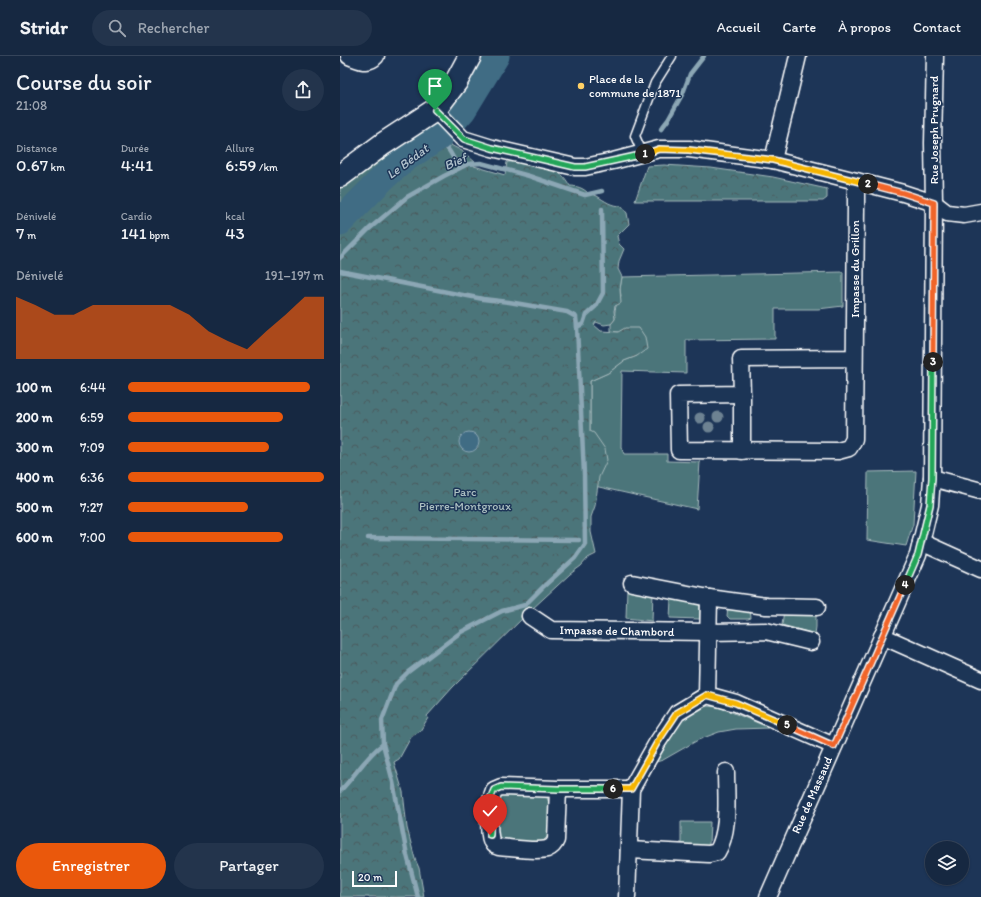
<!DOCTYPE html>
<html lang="fr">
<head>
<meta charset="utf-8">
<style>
	body { margin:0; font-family:Itim,sans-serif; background:#23344c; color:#f1f3f6; height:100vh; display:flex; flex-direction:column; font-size:15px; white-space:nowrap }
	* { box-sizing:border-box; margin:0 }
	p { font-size:13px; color:#9ea6b1 }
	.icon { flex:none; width:22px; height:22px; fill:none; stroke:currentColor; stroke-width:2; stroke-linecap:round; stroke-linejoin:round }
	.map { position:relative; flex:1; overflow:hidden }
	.side { display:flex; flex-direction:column; background:#162841; width:340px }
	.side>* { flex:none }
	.tools { position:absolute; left:585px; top:785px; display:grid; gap:8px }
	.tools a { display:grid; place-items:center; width:44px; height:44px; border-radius:50%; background:#162841; box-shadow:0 1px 3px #0004,0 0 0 1px #35445a; font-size:20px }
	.scale { position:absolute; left:12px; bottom:10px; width:45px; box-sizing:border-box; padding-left:4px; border:2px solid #fff; border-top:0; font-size:11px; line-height:14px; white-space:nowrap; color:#fff; -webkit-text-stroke:3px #1d3557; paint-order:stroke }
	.pin { position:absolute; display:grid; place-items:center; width:34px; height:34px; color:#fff; margin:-41px -17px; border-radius:50% 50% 50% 0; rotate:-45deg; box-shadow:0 0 4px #0007 }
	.pin .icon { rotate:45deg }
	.km { position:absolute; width:20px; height:20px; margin:-10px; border-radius:50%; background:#222; color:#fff; font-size:11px; line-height:20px; text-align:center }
	.round { display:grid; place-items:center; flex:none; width:42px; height:42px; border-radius:21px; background:#23344c }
	.summary { display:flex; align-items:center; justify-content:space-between; height:68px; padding:0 16px }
	h1 { font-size:22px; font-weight:600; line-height:30px }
	.stats { display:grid; grid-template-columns:repeat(3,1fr); gap:6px; height:68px; padding:4px 16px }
	.stats div { display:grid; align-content:center }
	.stats b { font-size:17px; font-weight:600 }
	.stats small { font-size:11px; font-weight:400 }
	.stats p { font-size:11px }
	.chart { height:112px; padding:8px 16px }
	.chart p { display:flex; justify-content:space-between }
	.chart svg { width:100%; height:72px; margin-top:4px; fill:#ea580c; opacity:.7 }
	.button { display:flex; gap:8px; margin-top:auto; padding:8px 16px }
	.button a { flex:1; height:46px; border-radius:24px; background:#ea580c; color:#fff; font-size:16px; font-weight:600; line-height:46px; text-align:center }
	.button a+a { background:#23344c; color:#f1f3f6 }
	ul { padding:0 16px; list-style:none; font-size:13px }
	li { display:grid; grid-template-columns:64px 48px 1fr; align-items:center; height:30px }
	li i { height:10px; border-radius:5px; background:#ea580c }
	header { display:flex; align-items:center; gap:24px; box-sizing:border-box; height:56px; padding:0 20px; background:#162841; border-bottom:1px solid #35445a }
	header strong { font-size:19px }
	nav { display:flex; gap:22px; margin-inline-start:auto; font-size:14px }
	.search { width:280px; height:36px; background:#23344c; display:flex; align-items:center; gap:10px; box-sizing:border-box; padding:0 14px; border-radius:22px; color:#9ea6b1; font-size:15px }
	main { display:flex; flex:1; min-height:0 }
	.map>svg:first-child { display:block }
</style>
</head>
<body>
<header>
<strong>Stridr</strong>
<div class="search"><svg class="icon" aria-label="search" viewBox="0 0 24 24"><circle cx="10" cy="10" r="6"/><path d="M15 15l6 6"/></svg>Rechercher</div>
<nav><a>Accueil</a><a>Carte</a><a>À propos</a><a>Contact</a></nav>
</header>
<main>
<section class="side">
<div class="summary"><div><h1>Course du soir</h1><p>21:08</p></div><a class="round"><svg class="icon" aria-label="share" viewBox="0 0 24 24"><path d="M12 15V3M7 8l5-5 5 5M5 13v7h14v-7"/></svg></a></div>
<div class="stats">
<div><p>Distance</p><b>0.67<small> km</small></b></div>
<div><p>Durée</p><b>4:41</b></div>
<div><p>Allure</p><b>6:59<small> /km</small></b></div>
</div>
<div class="stats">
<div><p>Dénivelé</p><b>7<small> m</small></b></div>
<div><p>Cardio</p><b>141<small> bpm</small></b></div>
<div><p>kcal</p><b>43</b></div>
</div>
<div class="chart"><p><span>Dénivelé</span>191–197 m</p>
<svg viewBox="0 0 160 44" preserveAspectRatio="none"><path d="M0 44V6L10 11L20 17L30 17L40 11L50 11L60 11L70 11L80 11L90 17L100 27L110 33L120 38L130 27L140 17L150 6L160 6V44z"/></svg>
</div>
<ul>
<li><b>100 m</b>6:44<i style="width:93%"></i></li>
<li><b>200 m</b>6:59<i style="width:79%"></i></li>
<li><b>300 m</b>7:09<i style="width:72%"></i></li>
<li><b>400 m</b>6:36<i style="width:100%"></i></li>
<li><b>500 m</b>7:27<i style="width:61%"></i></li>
<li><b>600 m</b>7:00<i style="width:79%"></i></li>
</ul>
<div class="button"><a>Enregistrer</a><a>Partager</a></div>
</section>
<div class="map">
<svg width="641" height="841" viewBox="0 0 641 841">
	<defs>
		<pattern id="forest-crowns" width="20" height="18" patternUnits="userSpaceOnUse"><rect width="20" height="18" fill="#4c757a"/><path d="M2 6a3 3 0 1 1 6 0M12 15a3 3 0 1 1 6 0" fill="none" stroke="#4c5c5e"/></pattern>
	</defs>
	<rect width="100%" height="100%" fill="#1d3557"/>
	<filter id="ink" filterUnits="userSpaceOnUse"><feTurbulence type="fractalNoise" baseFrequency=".025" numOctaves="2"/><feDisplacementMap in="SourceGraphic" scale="8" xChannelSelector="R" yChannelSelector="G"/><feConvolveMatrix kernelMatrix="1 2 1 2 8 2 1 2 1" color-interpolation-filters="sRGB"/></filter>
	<g filter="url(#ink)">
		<!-- green -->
		<g fill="#4c757a" stroke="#a6babc">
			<path d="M503 216V250L478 253H435V283L346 284V317L282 315 281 391 284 398H327V405L360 406 357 453 250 429V325L268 317 284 305 297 300 278 276 271 275V268L275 263C274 253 276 249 281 240L280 233 282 221Z"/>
			<path d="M576 415 573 468 566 490 527 484 528 416Z"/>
			<path d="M287 532 313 536 312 565 286 562Z"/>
			<path d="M331 543 360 546V563L330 562Z"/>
			<path d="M388 550 410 553 411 562 408 563H390L387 560Z"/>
			<path d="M444 554 476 559V571L475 578 442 569Z"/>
			<path d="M365 650 379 651 430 672 396 673 379 676 358 684 323 704 316 706 341 665 346 659Z"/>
			<path d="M163 739H206L209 747V779L201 787 162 785 158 781 157 777 158 746Z"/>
			<path d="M341 766H370L369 788 367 790H344L341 787Z"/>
		</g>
		<!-- forest -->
		<g fill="url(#forest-crowns)" stroke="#a6babc">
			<path d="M93 61 102 70 107 87 122 95 135 106 134 110 165 119 167 106C177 105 208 111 217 116 223 118 227 125 230 130 237 130 243 132 248 137 250 139 254 138 257 140 265 145 271 150 281 150L287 157 289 168 277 180 279 188 284 193 279 205 278 213 282 221 280 233 281 247 275 250 274 255 275 263 271 268 264 269 256 266 254 269 261 275 278 276 285 272H299L305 281 307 293 297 300 284 305 268 317 250 325V375L254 377 265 393 267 404 259 421 255 450 251 461V476L256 498 248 502 241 510 230 518 191 554 113 631 87 660 88 662 80 675 71 681 59 703 54 706 63 736 67 772 75 803 79 812 84 841H0V130Z"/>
			<path d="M324 109 371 112 433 121 487 133V142L483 145H295L307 110Z"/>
		</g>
		<!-- water -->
		<circle fill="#406c84" stroke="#8ca7b5" cx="129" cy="386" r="10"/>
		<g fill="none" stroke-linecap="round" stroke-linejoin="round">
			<!-- stream -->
			<g stroke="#8ca7b5" stroke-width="4.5">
				<path d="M321 73 328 64 343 37 350 18 364 0"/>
				<path d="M99 81 110 96 119 112"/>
				<path d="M0 202 29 173 67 141 104 120 128 108 141 107 156 111 189 120 245 139 262 135"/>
				<path d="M0 215 143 243 169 246 227 256 236 261 237 271"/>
				<path d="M28 482 239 484"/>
				<path d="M0 735C15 720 26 700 43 688"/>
				<path d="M78 841 67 799 53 726 43 688 42 664 56 628 68 616 121 576 162 555 185 549 204 530 235 502 245 488 244 418 237 271 243 268 246 259 256 250 263 237 262 153"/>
			</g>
			<!-- river -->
			<path stroke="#406c84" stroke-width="27" d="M0 166 43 122 66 102 99 81 123 54 156 0"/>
			<!-- lane casing -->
			<g stroke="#fff" stroke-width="11">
				<path id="lane" d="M305 98 301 94 295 80 315 27 332 0"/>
			</g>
			<!-- street casing -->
			<g stroke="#fff" stroke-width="19">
				<g id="street">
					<path d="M9 0C18 4 28 9 36 0"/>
					<path d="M95 54 123 83 152 92 235 111H245L273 105 319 93H349L433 104 528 128 563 137 594 147 607 157 624 159 641 156"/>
					<path d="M433 104 458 0"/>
					<path d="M514 302 401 303 402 338 338 339 339 394 498 395 509 392 514 383 516 149V125"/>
					<path d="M402 338V395"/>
					<path d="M592 422 641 435"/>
					<path d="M581 486 641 513"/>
					<path d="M292 527 369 542 426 550 477 551"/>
					<path d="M190 560 211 574 369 576 426 575 471 586"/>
					<path d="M542 580 641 624"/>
					<path d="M367 639 369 542"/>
					<path d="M218 733 216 784C214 789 212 791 207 793 195 796 172 792 159 791 157 790 154 790 153 788 146 780 150 743 154 734L161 731 218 733H291"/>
					<path d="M289 794 369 798 377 796C390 775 386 740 386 716"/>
					<path d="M287 841 291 733 317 687 337 657 367 639 396 647 494 690"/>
					<path d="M428 841 578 499 590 449 592 422 594 147 593 87 595 0"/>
				</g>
			</g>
			<!-- secondary casing -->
			<g stroke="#fff" stroke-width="25">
				<path id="secondary" d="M0 120 43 88 95 54 116 26 130 0"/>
			</g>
			<!-- lane -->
			<use href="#lane" stroke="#1d3557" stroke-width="8"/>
			<!-- street -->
			<use href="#street" stroke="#1d3557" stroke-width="16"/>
			<!-- secondary -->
			<use href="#secondary" stroke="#1d3557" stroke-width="22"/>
		</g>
		<!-- trees -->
		<g fill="#6d8292">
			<circle cx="378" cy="361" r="5.5"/>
			<circle cx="360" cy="362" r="5.5"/>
			<circle cx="369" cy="371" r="5.5"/>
		</g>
	</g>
	<g fill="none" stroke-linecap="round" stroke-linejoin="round" filter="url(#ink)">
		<!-- split-1 casing -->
		<g stroke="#fff" stroke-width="8">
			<path id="split-1" d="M95 54 124 83 152 92 235 111H245L305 98"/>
		</g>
		<!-- split-2 casing -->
		<g stroke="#fff" stroke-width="8">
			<path id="split-2" d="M305 98 319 93 349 94 433 104 528 128"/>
		</g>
		<!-- split-3 casing -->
		<g stroke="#fff" stroke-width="8">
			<path id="split-3" d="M528 128 563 137 594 147 593 306"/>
		</g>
		<!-- split-4 casing -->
		<g stroke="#fff" stroke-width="8">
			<path id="split-4" d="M565 529 578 499 590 449 592 422 593 306"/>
		</g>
		<!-- split-5 casing -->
		<g stroke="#fff" stroke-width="8">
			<path id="split-5" d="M447 669 494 690 565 529"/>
		</g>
		<!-- split-6 casing -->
		<g stroke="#fff" stroke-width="8">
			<path id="split-6" d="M273 733H291L317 687 337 657 367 639 396 647 447 669"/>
		</g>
		<!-- split-7 casing -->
		<g stroke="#fff" stroke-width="8">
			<path id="split-7" d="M150 779 151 741 154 734 161 731 218 733H273"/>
		</g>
		<!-- split-1 -->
		<use href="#split-1" stroke="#22a559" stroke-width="5"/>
		<!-- split-2 -->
		<use href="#split-2" stroke="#f5b400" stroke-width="5"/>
		<!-- split-3 -->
		<use href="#split-3" stroke="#f0652b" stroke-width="5"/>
		<!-- split-4 -->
		<use href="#split-4" stroke="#22a559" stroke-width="5"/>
		<!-- split-5 -->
		<use href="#split-5" stroke="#f0652b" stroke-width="5"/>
		<!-- split-6 -->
		<use href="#split-6" stroke="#f5b400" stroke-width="5"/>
		<!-- split-7 -->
		<use href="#split-7" stroke="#22a559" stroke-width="5"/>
	</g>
	<!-- markers -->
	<circle fill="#ffd166" stroke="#1d3557" stroke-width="1.5" cx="241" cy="30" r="4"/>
	<g text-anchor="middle" stroke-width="3" stroke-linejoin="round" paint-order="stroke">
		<!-- poi labels -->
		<g font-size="12" fill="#fff" stroke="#1d3557" text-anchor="start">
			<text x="249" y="27">Place de la<tspan x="249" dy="14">commune de 1871</tspan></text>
		</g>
		<!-- street labels -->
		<g font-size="12" fill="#fff" stroke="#1d3557">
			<text transform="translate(594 74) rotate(-90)" y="4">Rue Joseph Prugnard</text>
			<text transform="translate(515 213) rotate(-90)" y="4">Impasse du Grillon</text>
			<text transform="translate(277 575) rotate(1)" y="4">Impasse de Chambord</text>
			<text transform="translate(472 739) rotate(-66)" y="4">Rue de Massaud</text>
		</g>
		<!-- park labels -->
		<g font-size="12" fill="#aec1c3" stroke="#1d3557">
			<text x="125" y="440">Parc<tspan x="125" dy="14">Pierre-Montgroux</tspan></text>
		</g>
		<!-- water labels -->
		<g font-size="13" font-style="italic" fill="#b3c4ce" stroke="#1d3557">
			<text transform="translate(67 105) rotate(-37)" y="5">Le Bédat</text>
			<text transform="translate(115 105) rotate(-24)" y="5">Bief</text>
		</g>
	</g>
</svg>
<div class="tools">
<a><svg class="icon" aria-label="layers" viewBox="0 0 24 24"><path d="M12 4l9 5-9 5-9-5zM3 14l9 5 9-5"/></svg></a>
</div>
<div class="scale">20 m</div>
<div class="pin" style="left:95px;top:54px;background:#1e9e55"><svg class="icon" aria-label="arrive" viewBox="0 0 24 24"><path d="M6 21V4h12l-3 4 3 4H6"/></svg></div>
<div class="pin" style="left:150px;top:779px;background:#d93025"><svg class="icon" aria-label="check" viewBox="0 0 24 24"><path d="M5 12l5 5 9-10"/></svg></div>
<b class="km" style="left:305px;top:98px">1</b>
<b class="km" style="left:528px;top:128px">2</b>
<b class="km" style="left:593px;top:306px">3</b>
<b class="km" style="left:565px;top:529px">4</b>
<b class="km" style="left:447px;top:669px">5</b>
<b class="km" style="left:273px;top:733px">6</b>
</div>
</main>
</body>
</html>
